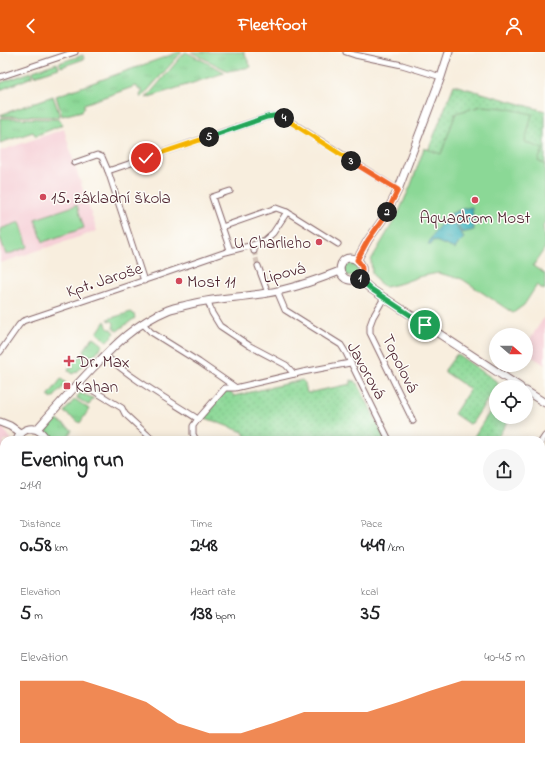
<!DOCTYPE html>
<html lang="en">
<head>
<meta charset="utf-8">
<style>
	body { margin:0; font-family:"Indie Flower",sans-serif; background:#f6f6f6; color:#202124; height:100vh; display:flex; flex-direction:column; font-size:15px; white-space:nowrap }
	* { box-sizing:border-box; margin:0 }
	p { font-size:13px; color:#757577 }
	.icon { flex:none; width:22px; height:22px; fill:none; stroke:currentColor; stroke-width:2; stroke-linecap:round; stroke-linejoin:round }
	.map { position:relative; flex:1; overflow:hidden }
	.panel { position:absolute; left:0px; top:384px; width:545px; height:324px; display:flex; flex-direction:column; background:#fff; border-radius:12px 12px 0 0; box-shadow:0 2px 10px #0003 }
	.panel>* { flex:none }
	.needle { width:26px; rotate:110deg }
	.fabs { position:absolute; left:489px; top:276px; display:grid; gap:8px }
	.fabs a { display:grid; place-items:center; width:44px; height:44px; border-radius:50%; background:#fff; box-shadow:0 2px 10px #0003; font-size:20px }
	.pin { position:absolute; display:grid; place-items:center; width:34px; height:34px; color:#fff; margin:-17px; border:2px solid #fff; border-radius:50%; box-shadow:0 1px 4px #0007 }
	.km { position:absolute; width:20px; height:20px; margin:-10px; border-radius:50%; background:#222; color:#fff; font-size:11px; line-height:20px; text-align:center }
	.round { display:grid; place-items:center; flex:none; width:42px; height:42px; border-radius:21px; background:#f6f6f6 }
	.headline { display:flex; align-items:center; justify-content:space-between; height:68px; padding:0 20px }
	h1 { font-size:22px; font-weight:800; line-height:30px }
	.metrics { display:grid; grid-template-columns:repeat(3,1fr); gap:6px; height:68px; padding:4px 20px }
	.metrics div { display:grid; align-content:center }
	.metrics b { font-size:20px; font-weight:800 }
	.metrics small { font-size:11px; font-weight:400 }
	.metrics p { font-size:11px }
	.chart { height:112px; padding:8px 20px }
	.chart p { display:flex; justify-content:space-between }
	.chart svg { width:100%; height:72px; margin-top:4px; fill:#ea580c; opacity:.7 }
	header { display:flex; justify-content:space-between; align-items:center; height:52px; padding:0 20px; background:#ea580c; color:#fff; font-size:18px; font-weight:800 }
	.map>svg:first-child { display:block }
</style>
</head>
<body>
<header><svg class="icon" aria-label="back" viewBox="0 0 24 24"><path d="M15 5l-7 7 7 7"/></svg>Fleetfoot<svg class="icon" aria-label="person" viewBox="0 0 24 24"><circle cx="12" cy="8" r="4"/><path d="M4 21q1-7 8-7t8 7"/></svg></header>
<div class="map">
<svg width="545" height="708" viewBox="0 0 545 708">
	<defs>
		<pattern id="grass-tufts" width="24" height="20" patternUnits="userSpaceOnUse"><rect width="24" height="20" fill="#8bd896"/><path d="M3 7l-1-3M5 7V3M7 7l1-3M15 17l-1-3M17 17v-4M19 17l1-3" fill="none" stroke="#79b981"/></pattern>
		<pattern id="park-dots" width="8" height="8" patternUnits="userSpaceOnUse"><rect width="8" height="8" fill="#8bd896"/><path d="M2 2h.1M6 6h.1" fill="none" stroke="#79b981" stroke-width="1.8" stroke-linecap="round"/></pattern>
		<pattern id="water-ripples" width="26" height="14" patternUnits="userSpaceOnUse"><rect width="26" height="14" fill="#47b6c0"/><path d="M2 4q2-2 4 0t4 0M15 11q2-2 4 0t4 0" fill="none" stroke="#3d939c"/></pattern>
	</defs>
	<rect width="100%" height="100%" fill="#fdfcf7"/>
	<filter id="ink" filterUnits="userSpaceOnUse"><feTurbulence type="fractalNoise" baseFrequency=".025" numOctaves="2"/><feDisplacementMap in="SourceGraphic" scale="8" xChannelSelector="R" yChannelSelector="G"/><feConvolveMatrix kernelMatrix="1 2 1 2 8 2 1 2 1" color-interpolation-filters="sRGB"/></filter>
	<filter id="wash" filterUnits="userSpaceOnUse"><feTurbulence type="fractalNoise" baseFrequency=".012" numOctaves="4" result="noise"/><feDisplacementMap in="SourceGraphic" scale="16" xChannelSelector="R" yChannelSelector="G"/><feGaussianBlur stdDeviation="0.9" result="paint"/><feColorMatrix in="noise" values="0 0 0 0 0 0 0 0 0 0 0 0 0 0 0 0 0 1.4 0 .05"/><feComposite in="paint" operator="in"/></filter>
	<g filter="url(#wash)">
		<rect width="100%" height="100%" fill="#f8eede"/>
		<!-- built -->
		<g fill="#f6cfd7">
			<path d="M64 77 74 111 97 179 0 211V99Z"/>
			<path d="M545 264V313L526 301V293Z"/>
			<path d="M0 374 2 375 12 388H4V554L0 553Z"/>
		</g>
		<!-- grass -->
		<g fill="url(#grass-tufts)" stroke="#6a7c60">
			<path d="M179 0H182L141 46 140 43 142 40V38H139L136 34 84 52V56L82 59 62 64 56 44Z"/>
			<path d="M185 0 188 1 219 17 224 20V21L149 45 146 46Z"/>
			<path d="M191 0H244C246 6 249 10 251 15L228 19Z"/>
			<path d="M83 3 84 7 61 15 59 11Z"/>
			<path d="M57 11 59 16 34 24 33 19Z"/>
			<path d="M31 20 32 25 0 38V31Z"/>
			<path d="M53 44 60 64 59 65 3 64 0 63Z"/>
			<path d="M0 66 57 67 60 68 62 73 37 83H35L33 80 0 91Z"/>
			<circle cx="351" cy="217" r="7"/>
			<path d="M131 260 134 262 135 266 117 279 113 276 114 271 112 269H109L108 267Z"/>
			<path d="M105 269 106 271 107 275 109 277H112L115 281 107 289 97 281Z"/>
			<path d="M93 285 103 293 93 304H88L85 302 84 298Z"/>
			<path d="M80 304 83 305 86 307V310L76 321 75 320 73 322 68 318 69 315 72 317 74 315 71 312Z"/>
			<path d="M61 327 65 330V333L52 347 48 344Z"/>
			<path d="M80 341 93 346V347L89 353H88L77 346V345Z"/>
			<path d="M74 348H76L89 357 80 371 64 360Z"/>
			<path d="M55 368H57L72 378 65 388H50L48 386 47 378Z"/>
		</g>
		<!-- park -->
		<g fill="url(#park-dots)" stroke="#6a7c60">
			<path d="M454 33 545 59V113L405 157Z"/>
			<path d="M457 302 499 331 472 371 469 372 454 362 470 337 445 320V318L456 303Z"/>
			<path d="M302 328 305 331 307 341 351 332V328L355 329 358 332 386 388H247L243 380 203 365 225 339 230 338 234 344Z"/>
			<path d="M492 356 496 358V365H506L509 367 496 388H473V386Z"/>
		</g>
		<!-- pitch -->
		<g fill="#8bd896" stroke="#6a7c60">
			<path d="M482 54 505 56 532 62 525 90 543 97 538 109 545 113V169L543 174 545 196 533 214 545 222V237L544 238 537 233 524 253 513 261 462 227 438 221 418 225 402 231 385 235 377 229 372 221 371 208 398 162 411 133 424 96 441 102 456 61Z"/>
			<path d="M77 153 84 176 43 190 35 167Z"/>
			<path d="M20 170 28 195 6 203 0 185V177Z"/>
			<path d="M545 504V539L541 546V512Z"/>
		</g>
		<!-- water -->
		<g fill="url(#water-ripples)" stroke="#486a76">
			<path d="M472 155 474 178 462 181 450 162 462 157Z"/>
			<path d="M450 165 464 186 459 191 455 197 433 188 431 193H428C433 181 439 172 450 165Z"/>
		</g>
	</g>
	<g filter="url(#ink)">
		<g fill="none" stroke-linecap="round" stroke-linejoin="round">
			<!-- street-tunnel -->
			<path stroke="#d5c5ba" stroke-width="5" stroke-dasharray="5 2.5" stroke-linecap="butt" d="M254 199 258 214"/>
			<!-- street casing -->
			<g stroke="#87676a" stroke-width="7">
				<g id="street">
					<path d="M346 0 355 3 402 13 441 25"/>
					<path d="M0 25 75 0"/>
					<path d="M74 111 97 103 102 105 108 119 144 229"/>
					<path d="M108 119 267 65 280 63 398 138"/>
					<path d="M230 139 212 145 230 198"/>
					<path d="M222 175 276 156 287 160"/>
					<path d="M253 193 254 199"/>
					<path d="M258 214 268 241"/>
					<path d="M277 239 285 258 341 293 346 301 389 388"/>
					<path d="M384 246 373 265 370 273V281L413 369"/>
					<path d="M208 249 212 261 220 274 250 294 286 313 294 322"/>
					<path d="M142 271 151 280 199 310 235 335"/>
					<path d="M0 300 19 273 23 269 157 224 226 200 253 193 265 188 273 181 287 160 338 192"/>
					<path d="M105 303C133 328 167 347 198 367"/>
					<path d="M77 332 87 338 94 339 122 356 125 362 153 388"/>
					<path d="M196 388 193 382V374L198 367 225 336H235L303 320 350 311"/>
					<path d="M541 390 545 384"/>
					<path d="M541 433 545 436"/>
					<path d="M0 585 4 569"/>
					<path d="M0 664 4 663"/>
				</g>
			</g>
			<!-- secondary casing -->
			<g stroke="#87676a" stroke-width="9">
				<g id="secondary">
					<path d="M357 208 368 188 383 167 398 138 441 25 449 0"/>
					<path d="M340 219C347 239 373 222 357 208"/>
					<path d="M340 219C340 208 347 203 357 208"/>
					<path d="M358 226 371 237 520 335"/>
					<path d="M526 339 545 351"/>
					<path d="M0 370 10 374 20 381"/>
					<path d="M37 377C53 359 69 341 86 323 112 296 132 273 168 258 173 256 178 255 183 254 210 246 239 246 267 241 292 237 317 228 340 219"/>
					<path d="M17 388C23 373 40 373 46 388"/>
					<path d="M541 687 545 678"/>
					<path d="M361 704 369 708"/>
					<path d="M532 708 533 704"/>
				</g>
			</g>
			<!-- street -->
			<use href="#street" stroke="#fff" stroke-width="5"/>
			<!-- secondary -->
			<use href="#secondary" stroke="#fff" stroke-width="7"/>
		</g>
	</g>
	<g fill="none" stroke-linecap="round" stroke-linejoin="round" filter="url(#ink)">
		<!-- split-1 casing -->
		<g stroke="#fff" stroke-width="8">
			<path id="split-1" d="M360 227 371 237 425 273"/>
		</g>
		<!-- split-2 casing -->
		<g stroke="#fff" stroke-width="8">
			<path id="split-2" d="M360 227 358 226C364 220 363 213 357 208L368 188 383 167 387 160"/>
		</g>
		<!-- split-3 casing -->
		<g stroke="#fff" stroke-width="8">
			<path id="split-3" d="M351 109 398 138 387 160"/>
		</g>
		<!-- split-4 casing -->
		<g stroke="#fff" stroke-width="8">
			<path id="split-4" d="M284 66 351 109"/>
		</g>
		<!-- split-5 casing -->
		<g stroke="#fff" stroke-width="8">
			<path id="split-5" d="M209 85 267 65 280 63 284 66"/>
		</g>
		<!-- split-6 casing -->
		<g stroke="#fff" stroke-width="8">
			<path id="split-6" d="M146 106 209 85"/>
		</g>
		<!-- split-1 -->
		<use href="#split-1" stroke="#22a559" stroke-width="5"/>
		<!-- split-2 -->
		<use href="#split-2" stroke="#f0652b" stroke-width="5"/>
		<!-- split-3 -->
		<use href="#split-3" stroke="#f0652b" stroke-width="5"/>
		<!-- split-4 -->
		<use href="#split-4" stroke="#f5b400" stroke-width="5"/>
		<!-- split-5 -->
		<use href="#split-5" stroke="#22a559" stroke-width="5"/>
		<!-- split-6 -->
		<use href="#split-6" stroke="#f5b400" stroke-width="5"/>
	</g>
	<!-- markers -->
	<g fill="#d1495b" stroke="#fdfcf7" stroke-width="1.5">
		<circle cx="43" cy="145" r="4"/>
		<circle cx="475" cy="148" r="4"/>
		<circle cx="319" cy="190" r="4"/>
		<circle cx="179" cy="229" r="4"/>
		<path d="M67 303h4v4h4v4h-4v4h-4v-4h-4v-4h4z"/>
		<rect x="63" y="330" width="8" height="8" rx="2"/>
	</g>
	<g text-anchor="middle" stroke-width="3" stroke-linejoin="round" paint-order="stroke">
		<!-- poi labels -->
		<g font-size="17" fill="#4a1f2b" stroke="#fdfcf7" text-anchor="start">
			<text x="51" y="151">15. základní škola</text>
			<text x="475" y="171" text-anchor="middle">Aquadrom Most</text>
			<text x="311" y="196" text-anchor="end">U Charlieho</text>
			<text x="187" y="235">Most 11</text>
			<text x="77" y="315">Dr. Max</text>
			<text x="75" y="340">Kahan</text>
		</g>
		<!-- street labels -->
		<g font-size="17" fill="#4a1f2b" stroke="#fdfcf7">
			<text transform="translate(284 220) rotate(-14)" y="6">Lipová</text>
			<text transform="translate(104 227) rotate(-18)" y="6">Kpt. Jaroše</text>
			<text transform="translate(401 311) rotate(64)" y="6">Topolová</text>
			<text transform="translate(367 318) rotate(61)" y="6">Javorová</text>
		</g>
	</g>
</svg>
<div class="fabs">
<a><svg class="needle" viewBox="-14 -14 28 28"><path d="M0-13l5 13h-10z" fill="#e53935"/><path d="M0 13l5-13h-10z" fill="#757577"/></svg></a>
<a><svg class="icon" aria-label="locate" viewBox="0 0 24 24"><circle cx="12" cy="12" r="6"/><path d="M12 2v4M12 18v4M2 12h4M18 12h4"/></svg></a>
</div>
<div class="pin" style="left:425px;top:273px;background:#1e9e55"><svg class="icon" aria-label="arrive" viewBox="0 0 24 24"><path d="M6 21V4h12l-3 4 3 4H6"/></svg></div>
<div class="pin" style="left:146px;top:106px;background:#d93025"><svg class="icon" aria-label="check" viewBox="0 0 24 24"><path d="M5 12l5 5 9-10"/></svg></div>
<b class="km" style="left:360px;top:227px">1</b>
<b class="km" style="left:387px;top:160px">2</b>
<b class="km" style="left:351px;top:109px">3</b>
<b class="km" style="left:284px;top:66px">4</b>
<b class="km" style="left:209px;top:85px">5</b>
<section class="panel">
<div class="headline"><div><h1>Evening run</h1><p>21:49</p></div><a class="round"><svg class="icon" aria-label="share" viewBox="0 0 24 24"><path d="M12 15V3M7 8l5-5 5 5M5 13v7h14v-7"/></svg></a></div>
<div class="metrics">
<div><p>Distance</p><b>0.58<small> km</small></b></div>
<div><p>Time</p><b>2:48</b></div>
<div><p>Pace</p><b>4:49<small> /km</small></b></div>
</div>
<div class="metrics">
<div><p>Elevation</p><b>5<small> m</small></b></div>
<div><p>Heart rate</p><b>138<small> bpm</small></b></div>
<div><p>kcal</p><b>35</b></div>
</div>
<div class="chart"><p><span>Elevation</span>40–45 m</p>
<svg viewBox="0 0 160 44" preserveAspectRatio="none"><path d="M0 44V6L10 6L20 6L30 12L40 19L50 32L60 38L70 38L80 32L90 25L100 25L110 25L120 19L130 12L140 6L150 6L160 6V44z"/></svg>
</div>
</section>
</div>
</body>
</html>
